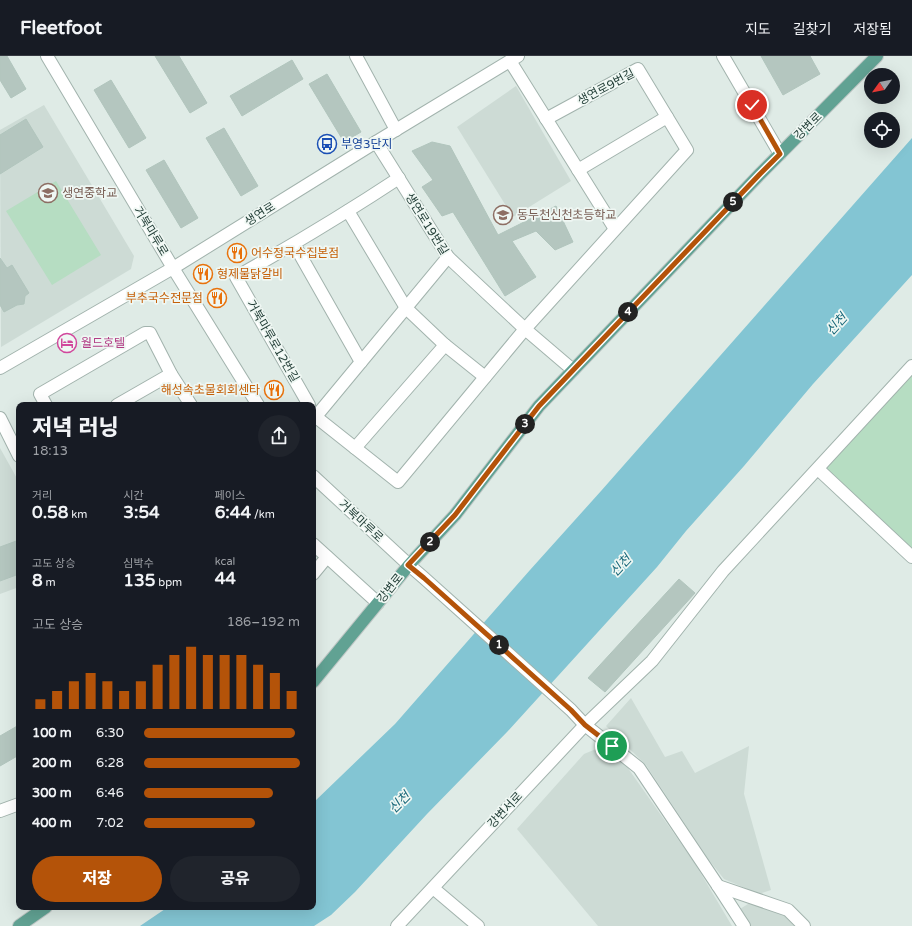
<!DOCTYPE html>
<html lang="ko">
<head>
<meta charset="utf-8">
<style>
	body { margin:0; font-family:"Varela Round","Noto Sans KR",sans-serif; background:#20242c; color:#f1f3f6; height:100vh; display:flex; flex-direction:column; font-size:15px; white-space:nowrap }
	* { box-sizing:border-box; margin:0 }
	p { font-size:13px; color:#9ea1a6 }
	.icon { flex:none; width:22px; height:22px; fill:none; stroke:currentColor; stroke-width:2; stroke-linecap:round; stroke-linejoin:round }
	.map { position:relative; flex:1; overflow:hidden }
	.side { position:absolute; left:16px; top:346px; width:300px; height:508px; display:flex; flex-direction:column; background:#171b24; border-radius:8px; box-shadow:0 4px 16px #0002 }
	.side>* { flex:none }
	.needle { width:26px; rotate:237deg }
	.tools { position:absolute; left:864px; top:12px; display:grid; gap:8px }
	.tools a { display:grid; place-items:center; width:36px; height:36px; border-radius:50%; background:#171b24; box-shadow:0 4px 16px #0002; font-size:20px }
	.pin { position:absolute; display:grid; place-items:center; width:34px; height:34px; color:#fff; margin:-17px; border:2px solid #fff; border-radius:50%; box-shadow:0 1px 4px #0007 }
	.km { position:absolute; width:20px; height:20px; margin:-10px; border-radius:50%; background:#222; color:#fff; font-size:11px; line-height:20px; text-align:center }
	.round { display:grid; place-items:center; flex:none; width:42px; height:42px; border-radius:21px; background:#20242c }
	.overview { display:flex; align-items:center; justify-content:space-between; height:68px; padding:0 16px }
	h1 { font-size:22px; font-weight:800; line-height:30px }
	.figures { display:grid; grid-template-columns:repeat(3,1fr); gap:6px; height:68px; padding:4px 16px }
	.figures div { display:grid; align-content:center }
	.figures b { font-size:17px; font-weight:800 }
	.figures small { font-size:11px; font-weight:400 }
	.figures p { font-size:11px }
	.chart { height:112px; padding:8px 16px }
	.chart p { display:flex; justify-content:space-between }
	.chart svg { width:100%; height:72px; margin-top:4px; stroke:#b45309; stroke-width:6 }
	.cta { display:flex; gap:8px; margin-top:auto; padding:8px 16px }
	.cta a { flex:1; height:46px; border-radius:24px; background:#b45309; color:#fff; font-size:16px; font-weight:800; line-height:46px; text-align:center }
	.cta a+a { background:#20242c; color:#f1f3f6 }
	ul { padding:0 16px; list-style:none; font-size:13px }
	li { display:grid; grid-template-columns:64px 48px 1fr; align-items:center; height:30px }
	li i { height:10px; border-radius:5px; background:#b45309 }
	header { display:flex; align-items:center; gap:24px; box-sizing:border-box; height:56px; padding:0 20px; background:#171b24; border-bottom:1px solid #363941 }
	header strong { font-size:19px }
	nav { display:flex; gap:22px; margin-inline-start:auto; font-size:14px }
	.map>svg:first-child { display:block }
</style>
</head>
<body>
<header>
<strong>Fleetfoot</strong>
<nav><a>지도</a><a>길찾기</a><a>저장됨</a></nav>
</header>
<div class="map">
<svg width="912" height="870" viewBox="0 0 912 870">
	<rect width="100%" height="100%" fill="#dfebe6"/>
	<!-- built -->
	<g fill="#cddbd5">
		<path d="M516 30 571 125 513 161 457 71Z"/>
		<path d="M44 49 134 200 131 213 1 291 0 74Z"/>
		<path d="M0 392 19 426V531L0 538Z"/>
		<path d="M631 642 665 701 682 695 695 717 749 690 744 738 771 834 759 838 724 823 709 804 646 709 606 670Z"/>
		<path d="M596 693 618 698 694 806 732 870H598L517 773 584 698Z"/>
		<path d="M751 846 785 859 796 870H750L740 853Z"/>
	</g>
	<!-- green -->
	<g fill="#b6ddc2">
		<path d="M56 125 101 199 52 229 6 155Z"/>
		<path d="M912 315V498L821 412Z"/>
	</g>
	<!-- water -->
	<path fill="#83c5d3" d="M912 82V219L813 328 744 410 686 475 657 511 507 676 427 758 355 836 331 859 314 870H140L168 851H313V747L395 668 530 514 601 435Z"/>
	<!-- building -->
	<g fill="#b4c6bf" stroke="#b1c5bd">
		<path d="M0 0H7L26 33 11 42 0 24Z"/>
		<path d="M155 0H179L207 47 190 57Z"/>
		<path d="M761 0H810L820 18 783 39Z"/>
		<path d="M292 4 303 23 242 60 230 40Z"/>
		<path d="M327 18 361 76 344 86 309 28Z"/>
		<path d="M111 24 146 82 129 92 94 34Z"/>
		<path d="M26 63 43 91 0 118V79Z"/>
		<path d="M224 72 258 130 241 140 206 82Z"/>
		<path d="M432 86 450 90 498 179 556 150 573 186 555 194 536 175 512 185 536 221 505 240 453 156 442 160 422 131 433 124 412 95Z"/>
		<path d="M164 104 198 162 181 172 146 114Z"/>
		<path d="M0 202 7 212 12 209 29 237 25 240 24 248 17 249 4 256 0 249Z"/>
		<path d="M19 484V518L0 525V491Z"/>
		<path d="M679 523 695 537 605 636 588 622Z"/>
		<path d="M19 669V699L0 710V680Z"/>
	</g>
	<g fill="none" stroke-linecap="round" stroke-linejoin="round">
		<!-- minor casing -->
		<g stroke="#a2b3ad" stroke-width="14">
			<g id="minor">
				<path d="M47 0 173 212 258 349"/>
				<path d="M356 0 396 74"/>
				<path d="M723 0 780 98"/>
				<path d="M510 5 615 173"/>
				<path d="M376 86 448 201 525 273 573 314"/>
				<path d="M578 114 667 61"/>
				<path d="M348 155 406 252 445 289 485 321"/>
				<path d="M294 188 361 306"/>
				<path d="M0 312 173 212 376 86 518 0"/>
				<path d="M46 349 40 338 145 277H150L171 318 191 349"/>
				<path d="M117 349 171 318"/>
				<path d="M309 349 236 221C291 190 346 157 399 122"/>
				<path d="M313 356 316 361 398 426 525 273 687 94 638 13 546 63"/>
				<path d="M0 362 19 400"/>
				<path d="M313 364 448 201"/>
				<path d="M355 392 445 289"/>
				<path d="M818 413 912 501"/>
				<path d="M313 420 409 509 424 522 571 654 585 669 639 712 718 830 744 870"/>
				<path d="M313 488 378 547"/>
				<path d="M313 518 327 501"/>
				<path d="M0 755 19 748"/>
				<path d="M718 830 788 854 804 870"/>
				<path d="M433 832 478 870"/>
				<path d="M397 870 585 669 652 605 723 515 912 310"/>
			</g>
		</g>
		<!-- major casing -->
		<g stroke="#c0c8c6" stroke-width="14">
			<g id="major">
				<path d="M313 626 409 509 455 459 539 350 760 118 877 0"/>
				<path d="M19 870 46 851"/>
			</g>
		</g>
		<!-- minor -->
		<use href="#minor" stroke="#fff" stroke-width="12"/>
		<!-- major -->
		<use href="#major" stroke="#61a293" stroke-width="12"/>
	</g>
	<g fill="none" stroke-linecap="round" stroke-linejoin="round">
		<!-- route casing -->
		<g stroke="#fff" stroke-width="8">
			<path id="route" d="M612 690 585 669 571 654 424 522 408 509 455 459 539 350 760 118 780 98 752 49"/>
		</g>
		<!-- route -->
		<use href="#route" stroke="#b45309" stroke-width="5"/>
	</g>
	<!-- icons -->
	<defs>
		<g id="bus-ring" transform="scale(1)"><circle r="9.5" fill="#eff7f3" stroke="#1a4fb4" stroke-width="1.5"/><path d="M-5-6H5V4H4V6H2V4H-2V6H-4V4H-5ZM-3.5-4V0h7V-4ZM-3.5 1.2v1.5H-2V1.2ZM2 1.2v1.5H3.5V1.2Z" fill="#1a4fb4"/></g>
		<g id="school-ring" transform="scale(1)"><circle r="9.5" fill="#eff7f3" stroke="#8d6e63" stroke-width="1.5"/><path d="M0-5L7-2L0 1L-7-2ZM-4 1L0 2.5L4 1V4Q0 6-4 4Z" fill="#8d6e63"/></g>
		<g id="restaurant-ring" transform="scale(1)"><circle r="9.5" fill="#eff7f3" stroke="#e8710a" stroke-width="1.5"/><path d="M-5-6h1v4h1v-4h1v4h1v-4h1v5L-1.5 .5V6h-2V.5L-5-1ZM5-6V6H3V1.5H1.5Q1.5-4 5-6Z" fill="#e8710a"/></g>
		<g id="hotel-ring" transform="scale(1)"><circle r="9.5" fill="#eff7f3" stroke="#d1479c" stroke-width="1.5"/><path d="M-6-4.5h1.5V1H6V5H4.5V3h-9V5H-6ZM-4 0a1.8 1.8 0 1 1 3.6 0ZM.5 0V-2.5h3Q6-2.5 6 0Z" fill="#d1479c"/></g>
	</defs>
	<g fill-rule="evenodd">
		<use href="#bus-ring" x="327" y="88"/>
		<use href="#school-ring" x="48" y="137"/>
		<use href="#school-ring" x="503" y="159"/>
		<use href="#restaurant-ring" x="237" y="197"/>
		<use href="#restaurant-ring" x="203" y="218"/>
		<use href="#restaurant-ring" x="217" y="242"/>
		<use href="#hotel-ring" x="67" y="287"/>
		<use href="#restaurant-ring" x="274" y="334"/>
	</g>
	<g text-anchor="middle" stroke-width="3.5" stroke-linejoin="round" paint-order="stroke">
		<!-- street labels -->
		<g font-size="12" fill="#1f3b34" stroke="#eff7f3">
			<text transform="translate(606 31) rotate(-28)" y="4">생연로9번길</text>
			<text transform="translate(808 70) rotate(-45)" y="4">강변로</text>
			<text transform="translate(260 158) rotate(-32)" y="4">생연로</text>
			<text transform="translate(427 168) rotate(58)" y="4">생연로19번길</text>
			<text transform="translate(151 175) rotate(59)" y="4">거북마루로</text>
			<text transform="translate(273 285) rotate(60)" y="4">거북마루로12번길</text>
			<text transform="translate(361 465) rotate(43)" y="4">거북마루로</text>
			<text transform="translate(390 532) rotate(-51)" y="4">강변로</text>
			<text transform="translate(505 754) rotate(-47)" y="4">강변서로</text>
		</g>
		<!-- transit labels -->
		<g font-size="12" fill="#164399" stroke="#eff7f3" text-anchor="start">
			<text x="341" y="92">부영3단지</text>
		</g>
		<!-- education labels -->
		<g font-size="12" fill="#785e54" stroke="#eff7f3" text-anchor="start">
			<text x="62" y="141">생연중학교</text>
			<text x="517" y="163">동두천신천초등학교</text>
		</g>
		<!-- food labels -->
		<g font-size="12" fill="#c56008" stroke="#eff7f3" text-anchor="start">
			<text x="251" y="201">어수정국수집본점</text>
			<text x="217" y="222">형제물닭갈비</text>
			<text x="203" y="246" text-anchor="end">부추국수전문점</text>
			<text x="260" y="338" text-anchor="end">해성속초물회회센타</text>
		</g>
		<!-- hotel labels -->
		<g font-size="12" fill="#b23c85" stroke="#eff7f3" text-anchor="start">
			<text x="81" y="291">월드호텔</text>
		</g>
		<!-- water labels -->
		<g font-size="13" font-style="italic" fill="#176779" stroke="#eff7f3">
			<text transform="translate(836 268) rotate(-48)" y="5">신천</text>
			<text transform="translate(620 509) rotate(-47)" y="5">신천</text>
			<text transform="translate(399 746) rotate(-45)" y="5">신천</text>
		</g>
	</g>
</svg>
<div class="tools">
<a><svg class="needle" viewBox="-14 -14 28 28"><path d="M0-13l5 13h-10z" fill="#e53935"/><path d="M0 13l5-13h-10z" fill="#9ea1a6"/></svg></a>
<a><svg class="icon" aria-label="locate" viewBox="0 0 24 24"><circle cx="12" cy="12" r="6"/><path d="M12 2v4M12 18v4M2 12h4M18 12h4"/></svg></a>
</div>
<div class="pin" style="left:612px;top:690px;background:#1e9e55"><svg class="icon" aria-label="arrive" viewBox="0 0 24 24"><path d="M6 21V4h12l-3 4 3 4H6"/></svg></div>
<div class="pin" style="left:752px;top:49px;background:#d93025"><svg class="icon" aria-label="check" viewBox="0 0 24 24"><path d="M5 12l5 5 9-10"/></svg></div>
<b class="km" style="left:499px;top:589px">1</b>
<b class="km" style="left:430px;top:486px">2</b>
<b class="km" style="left:525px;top:368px">3</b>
<b class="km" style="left:628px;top:256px">4</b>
<b class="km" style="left:733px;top:146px">5</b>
<section class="side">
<div class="overview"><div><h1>저녁 러닝</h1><p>18:13</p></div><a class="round"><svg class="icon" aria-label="share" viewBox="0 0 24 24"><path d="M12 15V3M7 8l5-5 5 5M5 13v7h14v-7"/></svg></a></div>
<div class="figures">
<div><p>거리</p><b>0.58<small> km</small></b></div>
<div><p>시간</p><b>3:54</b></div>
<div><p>페이스</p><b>6:44<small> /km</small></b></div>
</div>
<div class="figures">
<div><p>고도 상승</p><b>8<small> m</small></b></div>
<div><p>심박수</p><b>135<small> bpm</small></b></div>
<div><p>kcal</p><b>44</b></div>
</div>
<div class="chart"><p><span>고도 상승</span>186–192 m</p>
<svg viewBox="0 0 160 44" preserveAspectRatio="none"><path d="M5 44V38M15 44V33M25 44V27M35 44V22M45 44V27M55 44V33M65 44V27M75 44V17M85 44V11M95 44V6M105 44V11M115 44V11M125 44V11M135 44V17M145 44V22M155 44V33"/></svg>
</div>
<ul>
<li><b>100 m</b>6:30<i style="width:97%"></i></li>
<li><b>200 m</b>6:28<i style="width:100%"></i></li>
<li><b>300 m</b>6:46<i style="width:83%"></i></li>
<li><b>400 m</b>7:02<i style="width:71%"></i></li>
</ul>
<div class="cta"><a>저장</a><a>공유</a></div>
</section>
</div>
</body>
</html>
